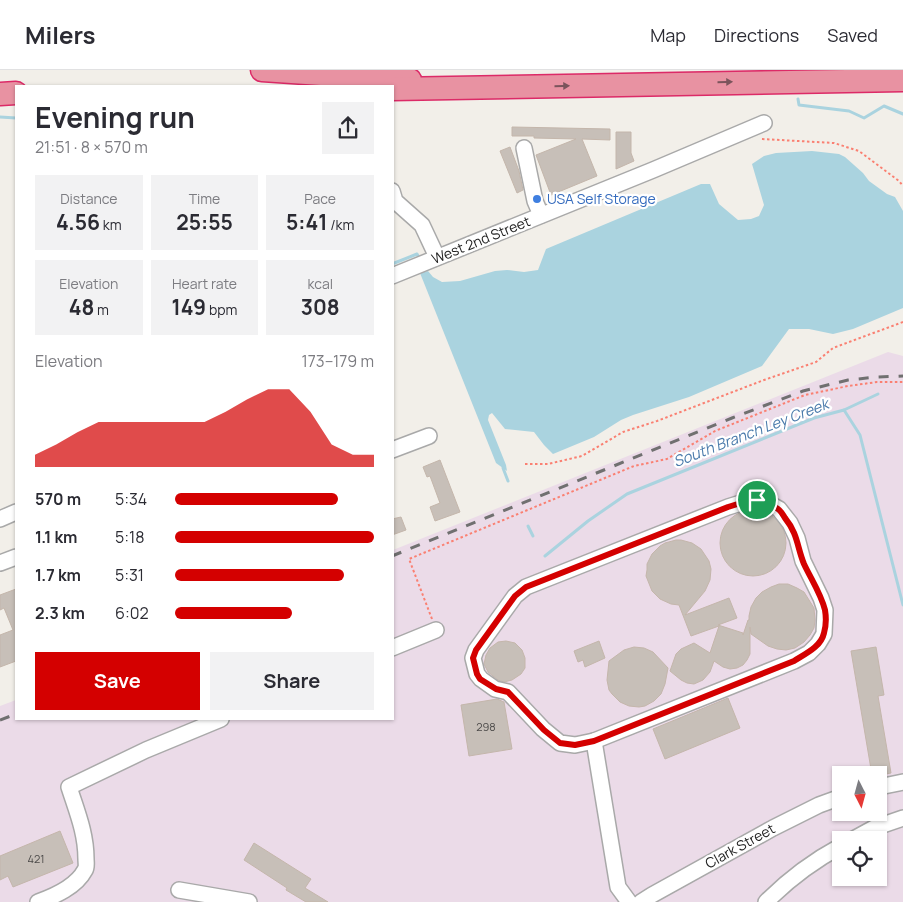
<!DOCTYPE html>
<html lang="en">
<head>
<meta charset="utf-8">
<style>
	body { margin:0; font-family:Manrope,sans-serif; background:#f2f2f3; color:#2b2b33; height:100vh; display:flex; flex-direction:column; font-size:19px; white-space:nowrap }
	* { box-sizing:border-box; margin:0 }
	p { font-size:16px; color:#7c7c81 }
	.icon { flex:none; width:28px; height:28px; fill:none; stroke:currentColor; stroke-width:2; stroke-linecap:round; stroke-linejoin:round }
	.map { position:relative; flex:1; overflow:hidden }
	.side { position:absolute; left:15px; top:15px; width:379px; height:635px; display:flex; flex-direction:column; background:#fff; border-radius:0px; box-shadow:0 1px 4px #0004 }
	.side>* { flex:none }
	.needle { width:32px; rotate:174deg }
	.controls { position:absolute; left:832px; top:696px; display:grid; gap:10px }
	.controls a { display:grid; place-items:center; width:55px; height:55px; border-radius:0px; background:#fff; box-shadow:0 1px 4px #0004; font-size:25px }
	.pin { position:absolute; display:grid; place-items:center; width:42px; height:42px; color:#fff; margin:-21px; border:2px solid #fff; border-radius:50%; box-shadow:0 1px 5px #0007 }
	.round { display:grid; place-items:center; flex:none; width:52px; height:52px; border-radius:0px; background:#f2f2f3 }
	.summary { display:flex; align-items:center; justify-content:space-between; height:85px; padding:0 20px }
	h1 { font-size:28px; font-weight:700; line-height:38px }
	.metrics { display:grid; grid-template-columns:repeat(3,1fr); gap:8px; height:85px; padding:5px 20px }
	.metrics div { display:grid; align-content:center; border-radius:0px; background:#f2f2f3; text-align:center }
	.metrics b { font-size:21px; font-weight:700 }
	.metrics small { font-size:14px; font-weight:400 }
	.metrics p { font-size:14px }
	.chart { height:140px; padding:10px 20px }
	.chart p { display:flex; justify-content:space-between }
	.chart svg { width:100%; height:90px; margin-top:5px; fill:#d40000; opacity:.7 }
	.cta { display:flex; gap:10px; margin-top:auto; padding:10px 20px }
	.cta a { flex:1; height:58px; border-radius:0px; background:#d40000; color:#fff; font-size:20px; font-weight:700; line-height:58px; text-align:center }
	.cta a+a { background:#f2f2f3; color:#2b2b33 }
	ul { padding:0 20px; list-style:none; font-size:16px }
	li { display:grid; grid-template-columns:80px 60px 1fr; align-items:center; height:38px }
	li i { height:12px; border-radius:6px; background:#d40000 }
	header { display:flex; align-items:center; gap:30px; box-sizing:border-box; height:70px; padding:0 25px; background:#fff; border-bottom:1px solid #e1e1e2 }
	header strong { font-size:24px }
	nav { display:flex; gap:28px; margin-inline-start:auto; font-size:18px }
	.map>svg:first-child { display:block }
</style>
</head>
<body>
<header>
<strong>Milers</strong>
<nav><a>Map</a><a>Directions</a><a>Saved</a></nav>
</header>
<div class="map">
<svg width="903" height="832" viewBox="0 0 903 832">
	<rect width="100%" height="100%" fill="#f2efe9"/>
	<!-- industrial -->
	<path fill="#ebdbe8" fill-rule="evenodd" d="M888 282 903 286V832H0V636L16 630V649H392L393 480ZM841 705H879V742H841ZM841 770H879V808H841Z"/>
	<!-- water -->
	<path fill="#aad3df" d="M812 81 839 84 845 87 863 103 869 111 887 124 895 127 903 141V238L853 259 833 264 809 259H789L762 296 689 327 633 345 621 350 594 367 553 384 544 375 534 362 505 359 492 343 489 345 488 350 506 395 507 401 496 393 420 203 428 201 433 207 442 212 460 211 495 201 507 200 524 202 538 200 546 179 701 114H710L719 134 738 150 751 149 759 146 764 135 752 94 764 86 776 83Z"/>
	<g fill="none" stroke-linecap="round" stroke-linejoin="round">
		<!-- stream -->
		<g stroke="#aad3df" stroke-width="3">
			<path d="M798 29 799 35 849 41 864 48 884 36 903 44"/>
			<path d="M0 47 16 48"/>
			<path d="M392 194 417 184 421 191"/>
			<path d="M844 340 878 324"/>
			<path d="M503 398 508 411"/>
			<path d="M528 456 533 466"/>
			<path d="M545 486 588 451 627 424 814 348 844 340 860 365 903 535"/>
		</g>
	</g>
	<!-- building -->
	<g fill="#c7bfb8" stroke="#c4b6ab">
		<path d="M512 57 610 59V70L582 69 597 106 551 125 536 85 576 69 534 68V66H512Z"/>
		<path d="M616 62H631V83L634 91 616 99Z"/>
		<path d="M510 77 519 101 523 120 517 123 500 81Z"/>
		<path d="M440 390 460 442 435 451 430 437 440 433 430 406 427 407 423 397Z"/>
		<circle cx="753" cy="473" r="33"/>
		<path d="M401 447 406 460 392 465V449Z"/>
		<path d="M676 470H681L692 473 701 479 709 491 711 499 710 510 705 521 685 545 729 528 737 548 718 555 743 563V565L748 550H749V546L751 537 756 528 762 522 771 517 779 514H788L797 518 804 522 814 538 815 550 814 558 810 565 804 572 795 578 786 580 777 579 768 576 751 564 750 557V584L747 590 743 595 737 598 730 599 723 597 714 591 710 602 703 610 694 614 687 613 681 610 670 601 676 584 681 579 694 573 710 583 719 556 691 566 679 535 671 534 660 529 652 521 646 506 647 500V494L652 484 660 476 665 473Z"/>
		<path d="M16 519V591L0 597V565L13 560 4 538 0 540V525Z"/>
		<path d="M506 571 515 573 522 580 525 588V598L521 604 512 610 504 612 498 610 488 602 484 594 486 585 490 578 498 572Z"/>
		<path d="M599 571 605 588 585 597 583 590 578 592 574 581Z"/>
		<path d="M634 577 644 578 653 582 668 598 665 614 661 624 654 631 645 636 639 637 629 636 620 632 612 624 609 620 607 610 609 591 624 580Z"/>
		<path d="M876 577 884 625 878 626 891 703 881 705H872L851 581Z"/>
		<path d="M728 628 740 658 665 689 653 659Z"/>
		<path d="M497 629 504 632 512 679 469 686 461 635Z"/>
		<path d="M60 761 73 793 13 817 8 806 0 810V786Z"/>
		<path d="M254 773 311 809 305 818 328 832H306L286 820 287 818 244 790Z"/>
	</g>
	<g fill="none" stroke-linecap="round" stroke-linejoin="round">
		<!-- minor casing -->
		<g stroke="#a9a9a9" stroke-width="18">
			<g id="minor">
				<path d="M524 78 535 131 541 145"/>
				<path d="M392 121 395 131 422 155 437 187"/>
				<path d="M392 206 653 100 764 53"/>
				<path d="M392 380 429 366"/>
				<path d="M757 430 768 433 779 439 790 453 797 468 803 491 821 528 825 540 824 564 818 574 809 583 794 591 594 671 575 675 560 673 543 659 508 622 495 619 481 609 477 604 473 588 476 580 515 526 526 517 728 437 744 432Z"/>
				<path d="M0 449 16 442"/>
				<path d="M0 493 16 487"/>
				<path d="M392 578 436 560"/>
				<path d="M594 671 618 817 629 832"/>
				<path d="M879 717 903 712"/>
				<path d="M852 770 874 758 903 748"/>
				<path d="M179 820 249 832"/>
				<path d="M38 832C55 826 76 817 85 800 87 797 86 792 86 789 86 763 77 742 69 717L146 680 221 649"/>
				<path d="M641 832 652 825 773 758 819 735 841 727"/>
				<path d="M766 832C788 810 813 791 841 776"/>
			</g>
		</g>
		<!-- highway casing -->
		<g stroke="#dc2a67" stroke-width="25">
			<g id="highway">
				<path d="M262 0 410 10"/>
				<path d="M392 19 903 10"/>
				<path d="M0 24 16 23"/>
			</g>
		</g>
		<!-- path -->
		<g stroke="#fa8072" stroke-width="2" stroke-dasharray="2.5 2.5" stroke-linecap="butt">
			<path d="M762 69 834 73 859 81 899 111 903 116"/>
			<path d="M525 394H548L582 386 623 362 657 351 764 310 816 292 833 278 903 252"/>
			<path d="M432 549 409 489 634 396 667 389 715 361 805 325 848 316 877 312H903"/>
		</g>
		<!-- minor -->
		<use href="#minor" stroke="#fff" stroke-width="15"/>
		<!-- highway -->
		<use href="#highway" stroke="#e892a2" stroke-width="22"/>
		<!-- rail -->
		<g stroke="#707070" stroke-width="3" stroke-dasharray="10 10" stroke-linecap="butt">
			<path d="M392 486 732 348 803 321 848 310 877 307 903 306"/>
			<path d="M0 650 16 644"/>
		</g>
	</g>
	<!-- one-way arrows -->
	<defs><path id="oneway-solid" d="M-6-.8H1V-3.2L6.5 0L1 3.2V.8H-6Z" transform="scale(1.25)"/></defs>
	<g fill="#7b545c">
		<use href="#oneway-solid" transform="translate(725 12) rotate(-1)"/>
		<use href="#oneway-solid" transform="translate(562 16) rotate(-1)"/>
	</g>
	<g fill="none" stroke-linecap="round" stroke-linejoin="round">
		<!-- route casing -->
		<g stroke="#fff" stroke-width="10">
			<path id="route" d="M757 430C764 432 772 434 778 439 781 441 783 445 785 448 798 464 797 477 804 494 811 509 821 524 825 540 826 546 826 556 824 563 821 577 805 584 794 591L594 671 575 675 560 673 544 660 508 622 496 619 480 609 477 604 473 588 476 580 515 526 526 517 728 437 744 432Z"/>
		</g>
		<!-- route -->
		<use href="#route" stroke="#d40000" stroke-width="6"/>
	</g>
	<!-- markers -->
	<circle fill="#3f7fe0" stroke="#fff" stroke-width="2" cx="537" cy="129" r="5"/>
	<g text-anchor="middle" stroke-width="4.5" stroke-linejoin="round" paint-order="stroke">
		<!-- number labels -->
		<g font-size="11" fill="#4b4948">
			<text x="486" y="661">298</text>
			<text x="36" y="793">421</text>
		</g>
		<!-- shop labels -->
		<g font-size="14" fill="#366cbe" stroke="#fff" text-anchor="start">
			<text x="547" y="134">USA Self Storage</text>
		</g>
		<!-- street labels -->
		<g font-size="14" fill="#222" stroke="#fff">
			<text transform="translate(481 170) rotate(-22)" y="5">West 2nd Street</text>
			<text transform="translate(740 776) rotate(-29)" y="5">Clark Street</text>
		</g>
		<!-- water labels -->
		<g font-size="15" font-style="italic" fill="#4a7aab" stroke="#fff">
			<text transform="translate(751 363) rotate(-21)" y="5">South Branch Ley Creek</text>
		</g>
	</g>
</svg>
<div class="controls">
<a><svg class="needle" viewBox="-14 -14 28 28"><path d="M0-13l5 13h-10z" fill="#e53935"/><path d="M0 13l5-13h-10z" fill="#7c7c81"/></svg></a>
<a><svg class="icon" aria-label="locate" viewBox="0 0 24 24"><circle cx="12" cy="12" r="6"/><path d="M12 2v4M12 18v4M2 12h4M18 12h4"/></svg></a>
</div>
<div class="pin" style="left:757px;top:430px;background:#1e9e55"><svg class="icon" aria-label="arrive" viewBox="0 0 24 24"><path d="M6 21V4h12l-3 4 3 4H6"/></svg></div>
<section class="side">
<div class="summary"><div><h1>Evening run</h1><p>21:51 · 8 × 570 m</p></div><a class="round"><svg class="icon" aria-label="share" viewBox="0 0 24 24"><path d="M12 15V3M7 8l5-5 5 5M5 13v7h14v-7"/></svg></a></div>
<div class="metrics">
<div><p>Distance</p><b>4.56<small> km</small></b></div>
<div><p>Time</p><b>25:55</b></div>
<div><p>Pace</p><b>5:41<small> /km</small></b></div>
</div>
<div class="metrics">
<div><p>Elevation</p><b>48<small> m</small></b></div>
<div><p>Heart rate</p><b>149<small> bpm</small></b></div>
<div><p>kcal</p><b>308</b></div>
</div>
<div class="chart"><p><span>Elevation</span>173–179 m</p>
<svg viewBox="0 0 160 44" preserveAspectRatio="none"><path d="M0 44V38L10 33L20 27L30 22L40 22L50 22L60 22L70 22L80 22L90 17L100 11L110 6L120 6L130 17L140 33L150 38L160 38V44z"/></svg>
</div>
<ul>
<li><b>570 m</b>5:34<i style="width:82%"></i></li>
<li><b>1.1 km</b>5:18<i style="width:100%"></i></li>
<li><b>1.7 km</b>5:31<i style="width:85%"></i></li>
<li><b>2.3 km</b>6:02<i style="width:59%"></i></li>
</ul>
<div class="cta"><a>Save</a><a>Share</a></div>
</section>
</div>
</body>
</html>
